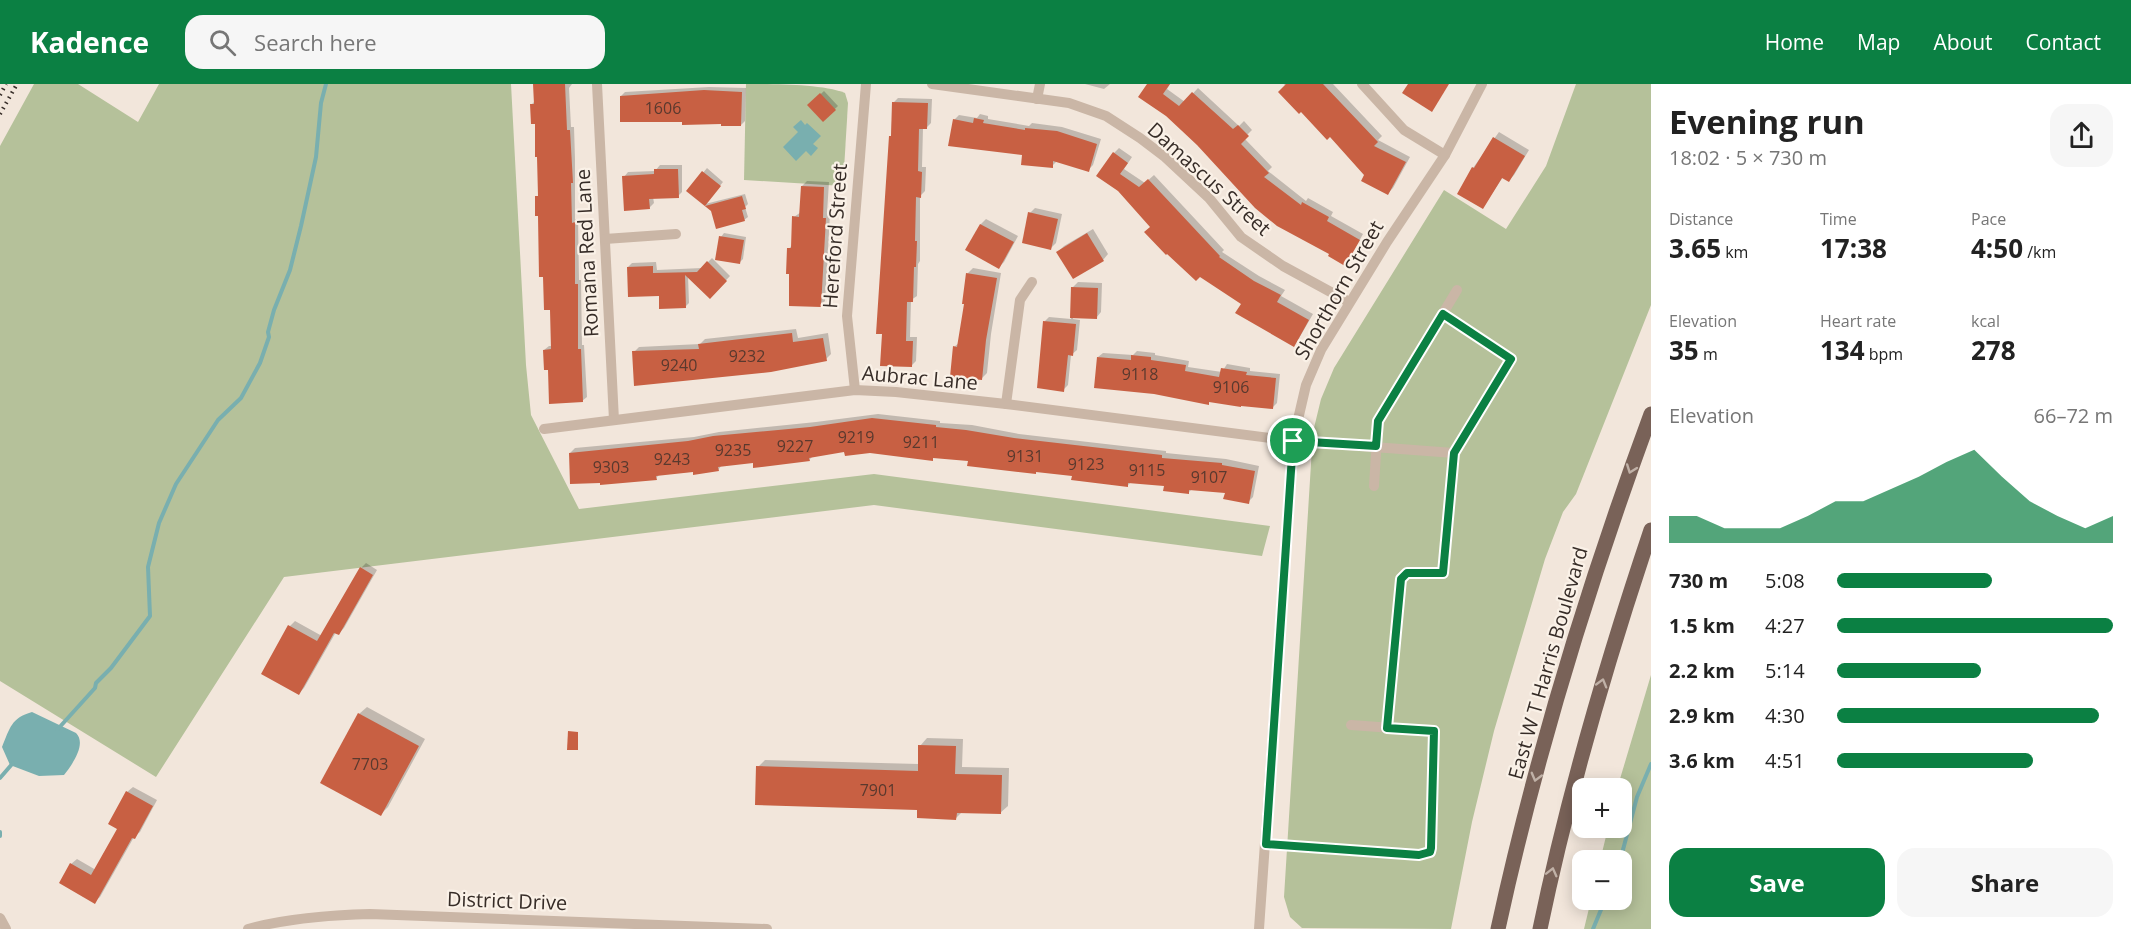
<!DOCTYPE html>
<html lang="en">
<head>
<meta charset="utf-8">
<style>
	body { margin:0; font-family:"Open Sans",sans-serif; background:#f6f6f6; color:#222; height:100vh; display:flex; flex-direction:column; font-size:22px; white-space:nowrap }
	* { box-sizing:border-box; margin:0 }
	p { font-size:20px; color:#767676 }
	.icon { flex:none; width:33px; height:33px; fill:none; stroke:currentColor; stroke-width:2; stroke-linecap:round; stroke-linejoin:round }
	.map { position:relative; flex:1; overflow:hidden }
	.details { display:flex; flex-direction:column; background:#fff; width:480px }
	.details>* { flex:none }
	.controls { position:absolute; left:1572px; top:694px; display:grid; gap:12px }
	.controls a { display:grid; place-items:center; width:60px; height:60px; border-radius:12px; background:#fff; box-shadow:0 3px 15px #0003; font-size:30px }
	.pin { position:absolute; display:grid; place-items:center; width:51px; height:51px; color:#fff; margin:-26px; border:3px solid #fff; border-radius:50%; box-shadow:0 2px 6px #0007 }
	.round { display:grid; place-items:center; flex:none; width:63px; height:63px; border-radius:18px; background:#f6f6f6 }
	.overview { display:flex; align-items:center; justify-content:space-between; height:102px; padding:0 18px }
	h1 { font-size:33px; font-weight:700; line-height:45px }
	.figures { display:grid; grid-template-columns:repeat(3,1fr); gap:9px; height:102px; padding:6px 18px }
	.figures div { display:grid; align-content:center }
	.figures b { font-size:26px; font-weight:700 }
	.figures small { font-size:16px; font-weight:400 }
	.figures p { font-size:16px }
	.chart { height:168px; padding:12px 18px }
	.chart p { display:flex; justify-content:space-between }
	.chart svg { width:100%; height:108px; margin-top:6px; fill:#0b8043; opacity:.7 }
	.primary-button { display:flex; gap:12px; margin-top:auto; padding:12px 18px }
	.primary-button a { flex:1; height:69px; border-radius:18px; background:#0b8043; color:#fff; font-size:24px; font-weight:700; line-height:69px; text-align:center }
	.primary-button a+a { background:#f6f6f6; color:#222 }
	ul { padding:0 18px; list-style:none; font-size:20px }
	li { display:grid; grid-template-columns:96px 72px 1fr; align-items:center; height:45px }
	li i { height:15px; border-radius:8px; background:#0b8043 }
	header { display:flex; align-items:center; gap:36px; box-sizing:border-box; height:84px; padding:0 30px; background:#0b8043; color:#fff }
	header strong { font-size:28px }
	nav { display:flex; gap:33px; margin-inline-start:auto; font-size:21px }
	.search { width:420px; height:54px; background:#f6f6f6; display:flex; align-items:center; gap:15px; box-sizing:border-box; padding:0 21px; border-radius:18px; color:#767676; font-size:22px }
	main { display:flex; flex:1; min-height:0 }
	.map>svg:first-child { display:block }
</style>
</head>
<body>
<header>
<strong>Kadence</strong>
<div class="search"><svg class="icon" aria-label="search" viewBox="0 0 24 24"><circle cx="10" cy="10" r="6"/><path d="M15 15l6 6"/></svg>Search here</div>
<nav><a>Home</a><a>Map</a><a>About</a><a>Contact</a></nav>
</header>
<main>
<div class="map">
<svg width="1651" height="845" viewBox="0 0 1651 845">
	<rect width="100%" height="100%" fill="#f2e6db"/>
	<!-- green -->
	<g fill="#b5c19a">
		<path d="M34 0H78L138 38 159 0H511L526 281 531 331 579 425 874 390 1270 442 1262 472 874 421 284 493 156 693 0 597V62Z"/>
		<path d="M746 0C775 0 822 0 845 9L848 19 843 102 744 96Z"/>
		<path d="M1576 0H1651V221L1576 410 1563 428 1545 475 1494 647 1472 738 1451 845 1302 844 1290 833 1284 813 1313 348 1321 315 1334 284 1444 106 1506 145 1546 82Z"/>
		<path d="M1651 591V845H1584L1591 816H1622V777H1600L1608 744H1622V705H1617Z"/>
	</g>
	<!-- water -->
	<g fill="#79afaf">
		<path d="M801 36 805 41 807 39 821 52 813 60 818 64 811 72 806 67 796 77 783 63 798 48 793 43Z"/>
		<path d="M32 628 76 649C87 660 72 681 64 691L39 692 10 681 2 663C10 644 11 634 32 628Z"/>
	</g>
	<!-- shadow -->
	<g fill="#0003">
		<path d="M534 0H572L569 4 571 43H574L575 75V135H578L579 196H581L582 261H584L587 313 582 317 549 285 544 266 549 262H553L551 225 537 113 540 109 536 38 532 20 535 17Z"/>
		<path d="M1085 0H1110L1104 5Z"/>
		<path d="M1149 0H1170L1167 5 1185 18 1198 4 1239 42 1244 37 1252 46 1244 54 1272 83 1268 87 1306 117 1308 114 1333 128 1331 132 1363 150 1349 175 1344 180Z"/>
		<path d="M1284 0H1333L1382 52 1378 56 1410 73 1393 104 1388 109 1366 91Z"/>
		<path d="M709 3 746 4 745 37 741 41 684 37 621 12 625 8Z"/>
		<path d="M824 7 838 22 823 36 809 21Z"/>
		<path d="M898 14 932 15 931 39 926 44H923L922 83H926L925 107 920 112V177L918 180 917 212 911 216 910 253H917L916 277 911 282 883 190 893 19Z"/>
		<path d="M980 30 988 32V35L1029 42 1032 39 1062 43 1101 55 1093 81 1088 86 1058 76 1052 82 954 36 959 31 977 34Z"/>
		<path d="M1499 48 1529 66 1514 91 1509 96 1503 93 1483 123 1473 84Z"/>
		<path d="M1119 64 1132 73 1124 85 1145 99 1154 91 1224 166 1222 168 1259 192 1285 206 1281 212 1313 230 1298 256 1293 262 1243 219 1200 191 1119 106 1114 69Z"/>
		<path d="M660 81H682V108L678 112 653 113 654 119 649 124 624 93 628 88 655 87Z"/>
		<path d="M707 84 723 98 705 120 745 110 748 120 745 123 748 133 744 136 712 127 688 107Z"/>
		<path d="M807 97 829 98 827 129H830L827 185 825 217 820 222 789 165 792 161 794 133 801 128 802 102Z"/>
		<path d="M1035 124 1062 130 1056 159 1051 164 1030 129Z"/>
		<path d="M986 135 1018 152 1004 178 999 183 967 166 981 140Z"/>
		<path d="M1093 145 1108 170 1103 176 1058 168 1064 162Z"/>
		<path d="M724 149 746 153 743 175 740 178 721 153Z"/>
		<path d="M712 174 730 192 710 213 688 192 689 219 685 223 660 210 628 183 632 179 656 178 657 186 702 184Z"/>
		<path d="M973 184 1001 189 991 250 987 289 981 295 954 263 960 258 966 219 967 190Z"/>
		<path d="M1078 198 1102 199 1101 228 1096 234 1073 233V235L1080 236 1077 266 1071 271 1068 301 1063 306 1045 237 1049 233 1071 235 1072 204Z"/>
		<path d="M796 245 798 254 828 249 831 270 826 275 634 268 639 263 700 260 705 255Z"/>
		<path d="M1137 267 1155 269V271L1189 277 1188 283 1222 288 1227 280 1250 284V287L1280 290 1277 319 1273 323 1211 317 1208 319 1098 273 1103 269 1133 271Z"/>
		<path d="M878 330 940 337V339L972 341 1019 350 1166 367V369L1226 375 1259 382 1253 413 1248 418 1226 407 1193 404 1188 409 1165 401 1131 398 1128 401 1073 391 1038 387 1035 389 969 376 935 373 932 375 870 367H846L813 372 809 376 754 378 722 381 718 386 660 390 656 394 570 369 575 364 694 353 719 348 816 338Z"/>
		<path d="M366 479 377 486 344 544 338 550 336 548 304 604 299 609 290 542 295 537 322 552 361 484Z"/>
		<path d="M367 623 425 655 388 723 381 730 359 630Z"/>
		<path d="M927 654 963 655 962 683 1009 684 1008 722 1000 729 962 728 956 734 758 683 765 676 919 680 920 662Z"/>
		<path d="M133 703 157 716 140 748 134 753 100 813 94 818 71 780 77 775 96 786 119 745 127 708Z"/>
	</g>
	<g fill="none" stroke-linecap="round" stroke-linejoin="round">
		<!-- stream -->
		<g stroke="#79afaf" stroke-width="4">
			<path d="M57 646 95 604 96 599 111 584 150 532 148 483 159 439 176 400 218 336 241 314 260 279 269 253 268 248 274 226 290 186 301 142 316 73 321 19 326 0"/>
			<path d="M0 694 13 679"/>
			<path d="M0 748V752"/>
			<path d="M1620 777 1637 713 1651 680"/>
			<path d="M1593 845 1605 816"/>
		</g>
	</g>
	<!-- building -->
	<g fill="#c86043">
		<path d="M533 0H565L567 46H570L573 99H571L572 139 575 138V200H578V265H581L583 318 549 320 548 286H544L543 266 551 265 550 226H544L543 193H539L538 132H535V112H538L537 73H535V40H531L530 20H534Z"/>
		<path d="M1147 0H1170L1163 10 1179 22 1192 8 1233 45 1238 41 1249 52 1241 60 1269 89 1264 93 1301 121 1302 118 1329 133 1327 137 1360 156 1345 182 1328 172 1329 170 1277 142 1255 124 1197 61 1166 32 1138 13Z"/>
		<path d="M1286 0H1323L1378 58 1374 62 1406 78 1388 111 1361 97 1364 91 1330 53 1327 56 1301 28 1299 30 1278 8Z"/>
		<path d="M1408 0H1449L1432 28 1402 9Z"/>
		<path d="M704 6 742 8 741 42H721V40L682 41V38H620V12Z"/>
		<path d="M820 9 836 26 823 38 807 21Z"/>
		<path d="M892 18 928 19 927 45H919L918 87 922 88 921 114 916 113 915 157H917L916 183H914L913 218H907L906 257H913L912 283 880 282 882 250H876L889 52H891Z"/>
		<path d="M974 34 984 36 983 39 1025 46V44L1057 47 1097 60 1089 88 1053 77V84L1021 81 1022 71 948 62 953 35 973 39Z"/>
		<path d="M1493 53 1525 72 1509 98 1502 94 1483 125 1457 110 1472 83 1474 84Z"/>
		<path d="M1113 68 1128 79 1120 90 1139 103 1148 95 1220 172 1219 173 1254 197 1281 211 1277 218 1309 236 1294 263 1235 229 1241 220 1200 193 1196 197 1167 170 1166 171 1144 148 1150 143 1118 107 1096 92Z"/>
		<path d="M654 85H678L679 114 649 115 650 125 624 127 622 92 654 90Z"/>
		<path d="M702 87 721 102 705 122 742 112 746 125 742 126 745 137 716 145 711 127 686 107Z"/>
		<path d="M801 102 824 103 823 134H826L821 223 789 222V190H786L787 164H791L792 132 799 133Z"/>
		<path d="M1028 128 1058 135 1051 166 1022 159Z"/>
		<path d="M980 140 1014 158 999 185 965 166Z"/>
		<path d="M1087 149 1104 177 1073 195 1056 168Z"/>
		<path d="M719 152 744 156 740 180 715 176Z"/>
		<path d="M707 177 727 197 710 215 685 191 686 224 659 225V212L628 213 627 183 653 182V189L697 188Z"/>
		<path d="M966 189 997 194 986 256 982 296 950 293 953 262 957 263 964 220H962Z"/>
		<path d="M1071 203 1098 204 1097 235 1070 234Z"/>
		<path d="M1043 237 1076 240 1073 272 1068 271 1064 308 1037 304Z"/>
		<path d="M792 249 793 258 823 254 827 277 771 288 634 302 632 267 699 265 698 260Z"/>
		<path d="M1131 271 1151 273V276L1186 281 1185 287 1219 293 1221 284 1247 288 1246 291 1276 294 1273 325 1241 322V323L1209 318V321L1154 310 1094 304 1097 273 1131 276Z"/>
		<path d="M872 334 936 341V343L966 346 1014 354 1162 371V374L1222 379V381L1255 387 1249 420 1223 415 1225 409 1189 406V410L1163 407 1164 402 1128 399V403L1071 396 1072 392 1036 388V390L967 382 968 377 933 374V377L870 369 845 372 844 368 809 374 810 377 753 384V379L718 383 719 387 693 391V388L656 392 657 396 600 401V399L570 400 569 369 688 357 713 352 810 343Z"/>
		<path d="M360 483 373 491 339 551 334 549 299 611 261 590 288 541 317 557Z"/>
		<path d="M358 629 419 662 381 732 320 699Z"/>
		<path d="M568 647 578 648V666H567Z"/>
		<path d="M918 661 956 662 955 690 1002 691 1001 730 957 729 956 736 917 734V726L755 721 756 682 918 687Z"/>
		<path d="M126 707 153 722 135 755 132 754 95 820 59 799 70 779 91 791 117 745 108 740Z"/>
	</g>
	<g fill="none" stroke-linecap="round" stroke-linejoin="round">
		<!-- street -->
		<g stroke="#cab6a6" stroke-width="10">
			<path d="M597 0 614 336"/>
			<path d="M932 0 1069 19 1106 32 1140 54 1165 73 1209 114 1241 153 1283 182 1349 218"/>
			<path d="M1362 0 1404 46 1445 71"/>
			<path d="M1037 15 1040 0"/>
			<path d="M605 155 676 150"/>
			<path d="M855 306 847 232 866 0"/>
			<path d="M1006 320 1020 216 1032 198"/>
			<path d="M544 345 855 306 896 308 1006 320 1293 357 1454 369"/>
			<path d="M1374 402 1378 337 1457 206"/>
			<path d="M1387 644 1401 495 1407 489H1443L1454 369 1511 275 1443 230"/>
			<path d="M1266 760 1419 771 1429 768 1431 764 1434 647 1351 641"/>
			<path d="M0 834 6 845"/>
			<path d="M248 845C288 834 328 831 370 830L767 845"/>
			<path d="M1259 845 1293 357 1306 301 1321 266 1387 158 1445 71 1482 0"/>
		</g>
		<!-- primary -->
		<g stroke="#796258" stroke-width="15">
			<path d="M1498 845C1536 670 1589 498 1651 330"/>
			<path d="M1540 845C1568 710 1607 577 1651 446"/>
		</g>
		<!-- rail -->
		<g stroke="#362c27" stroke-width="4" stroke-dasharray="1.5 4.5" stroke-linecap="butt">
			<path d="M0 11 6 0"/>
			<path d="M0 30 17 0"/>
		</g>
	</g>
	<!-- one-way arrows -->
	<defs><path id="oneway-chevron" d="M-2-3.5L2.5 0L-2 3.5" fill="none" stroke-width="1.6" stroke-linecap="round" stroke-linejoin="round" transform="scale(1.5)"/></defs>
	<g stroke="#c0b1a7">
		<use href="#oneway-chevron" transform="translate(1631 385) rotate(110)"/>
		<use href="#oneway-chevron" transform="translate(1602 599) rotate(-74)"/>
		<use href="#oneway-chevron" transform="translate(1536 693) rotate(105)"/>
		<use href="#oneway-chevron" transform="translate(1552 788) rotate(-76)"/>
	</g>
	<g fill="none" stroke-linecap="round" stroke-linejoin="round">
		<!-- route casing -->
		<g stroke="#fff" stroke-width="12">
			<path id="route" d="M1443 230 1511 275 1454 369 1443 489H1407L1401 495 1387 644 1434 647 1431 764 1430 768 1419 771 1266 760 1293 357 1376 362 1378 337Z"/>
		</g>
		<!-- route -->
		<use href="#route" stroke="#0b8043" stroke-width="8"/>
	</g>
	<g text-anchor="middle" stroke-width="4.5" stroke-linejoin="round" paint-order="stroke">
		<!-- number labels -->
		<g font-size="16" fill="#5a392e">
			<text x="663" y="30">1606</text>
			<text x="747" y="278">9232</text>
			<text x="679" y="287">9240</text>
			<text x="1140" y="296">9118</text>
			<text x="1231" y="309">9106</text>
			<text x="856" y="359">9219</text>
			<text x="921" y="364">9211</text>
			<text x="795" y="368">9227</text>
			<text x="733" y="372">9235</text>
			<text x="1025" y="378">9131</text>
			<text x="672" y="381">9243</text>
			<text x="1086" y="386">9123</text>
			<text x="611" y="389">9303</text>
			<text x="1147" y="392">9115</text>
			<text x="1209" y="399">9107</text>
			<text x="370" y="686">7703</text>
			<text x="878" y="712">7901</text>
		</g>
		<!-- street labels -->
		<g font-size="20" fill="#362c27" stroke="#faf1e7">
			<text transform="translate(1209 95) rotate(42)" y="7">Damascus Street</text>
			<text transform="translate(835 152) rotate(-86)" y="7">Hereford Street</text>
			<text transform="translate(587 169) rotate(-93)" y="7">Romana Red Lane</text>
			<text transform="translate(1339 206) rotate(-60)" y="7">Shorthorn Street</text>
			<text transform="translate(920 294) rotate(5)" y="7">Aubrac Lane</text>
			<text transform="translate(1548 579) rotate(-74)" y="7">East W T Harris Boulevard</text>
			<text transform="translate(507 817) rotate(2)" y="7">District Drive</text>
		</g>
	</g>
</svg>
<div class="controls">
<a>+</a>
<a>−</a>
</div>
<div class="pin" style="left:1293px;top:357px;background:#1e9e55"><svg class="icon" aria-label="arrive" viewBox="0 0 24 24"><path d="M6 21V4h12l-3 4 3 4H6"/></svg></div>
</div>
<section class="details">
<div class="overview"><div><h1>Evening run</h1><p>18:02 · 5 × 730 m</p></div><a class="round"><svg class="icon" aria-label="share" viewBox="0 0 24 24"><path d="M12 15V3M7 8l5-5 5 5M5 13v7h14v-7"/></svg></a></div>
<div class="figures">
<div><p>Distance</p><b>3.65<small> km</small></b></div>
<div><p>Time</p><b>17:38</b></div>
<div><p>Pace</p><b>4:50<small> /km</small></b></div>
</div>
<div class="figures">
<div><p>Elevation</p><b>35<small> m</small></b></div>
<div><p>Heart rate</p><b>134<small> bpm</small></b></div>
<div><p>kcal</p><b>278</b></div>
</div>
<div class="chart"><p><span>Elevation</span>66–72 m</p>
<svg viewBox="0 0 160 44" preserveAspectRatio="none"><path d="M0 44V33L10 33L20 38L30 38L40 38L50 33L60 27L70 27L80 22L90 17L100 11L110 6L120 17L130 27L140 33L150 38L160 33V44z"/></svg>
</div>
<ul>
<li><b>730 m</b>5:08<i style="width:56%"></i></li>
<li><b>1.5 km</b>4:27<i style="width:100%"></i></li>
<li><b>2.2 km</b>5:14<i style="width:52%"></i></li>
<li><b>2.9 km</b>4:30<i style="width:95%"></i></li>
<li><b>3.6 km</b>4:51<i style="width:71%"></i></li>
</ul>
<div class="primary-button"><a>Save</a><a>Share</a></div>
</section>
</main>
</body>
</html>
